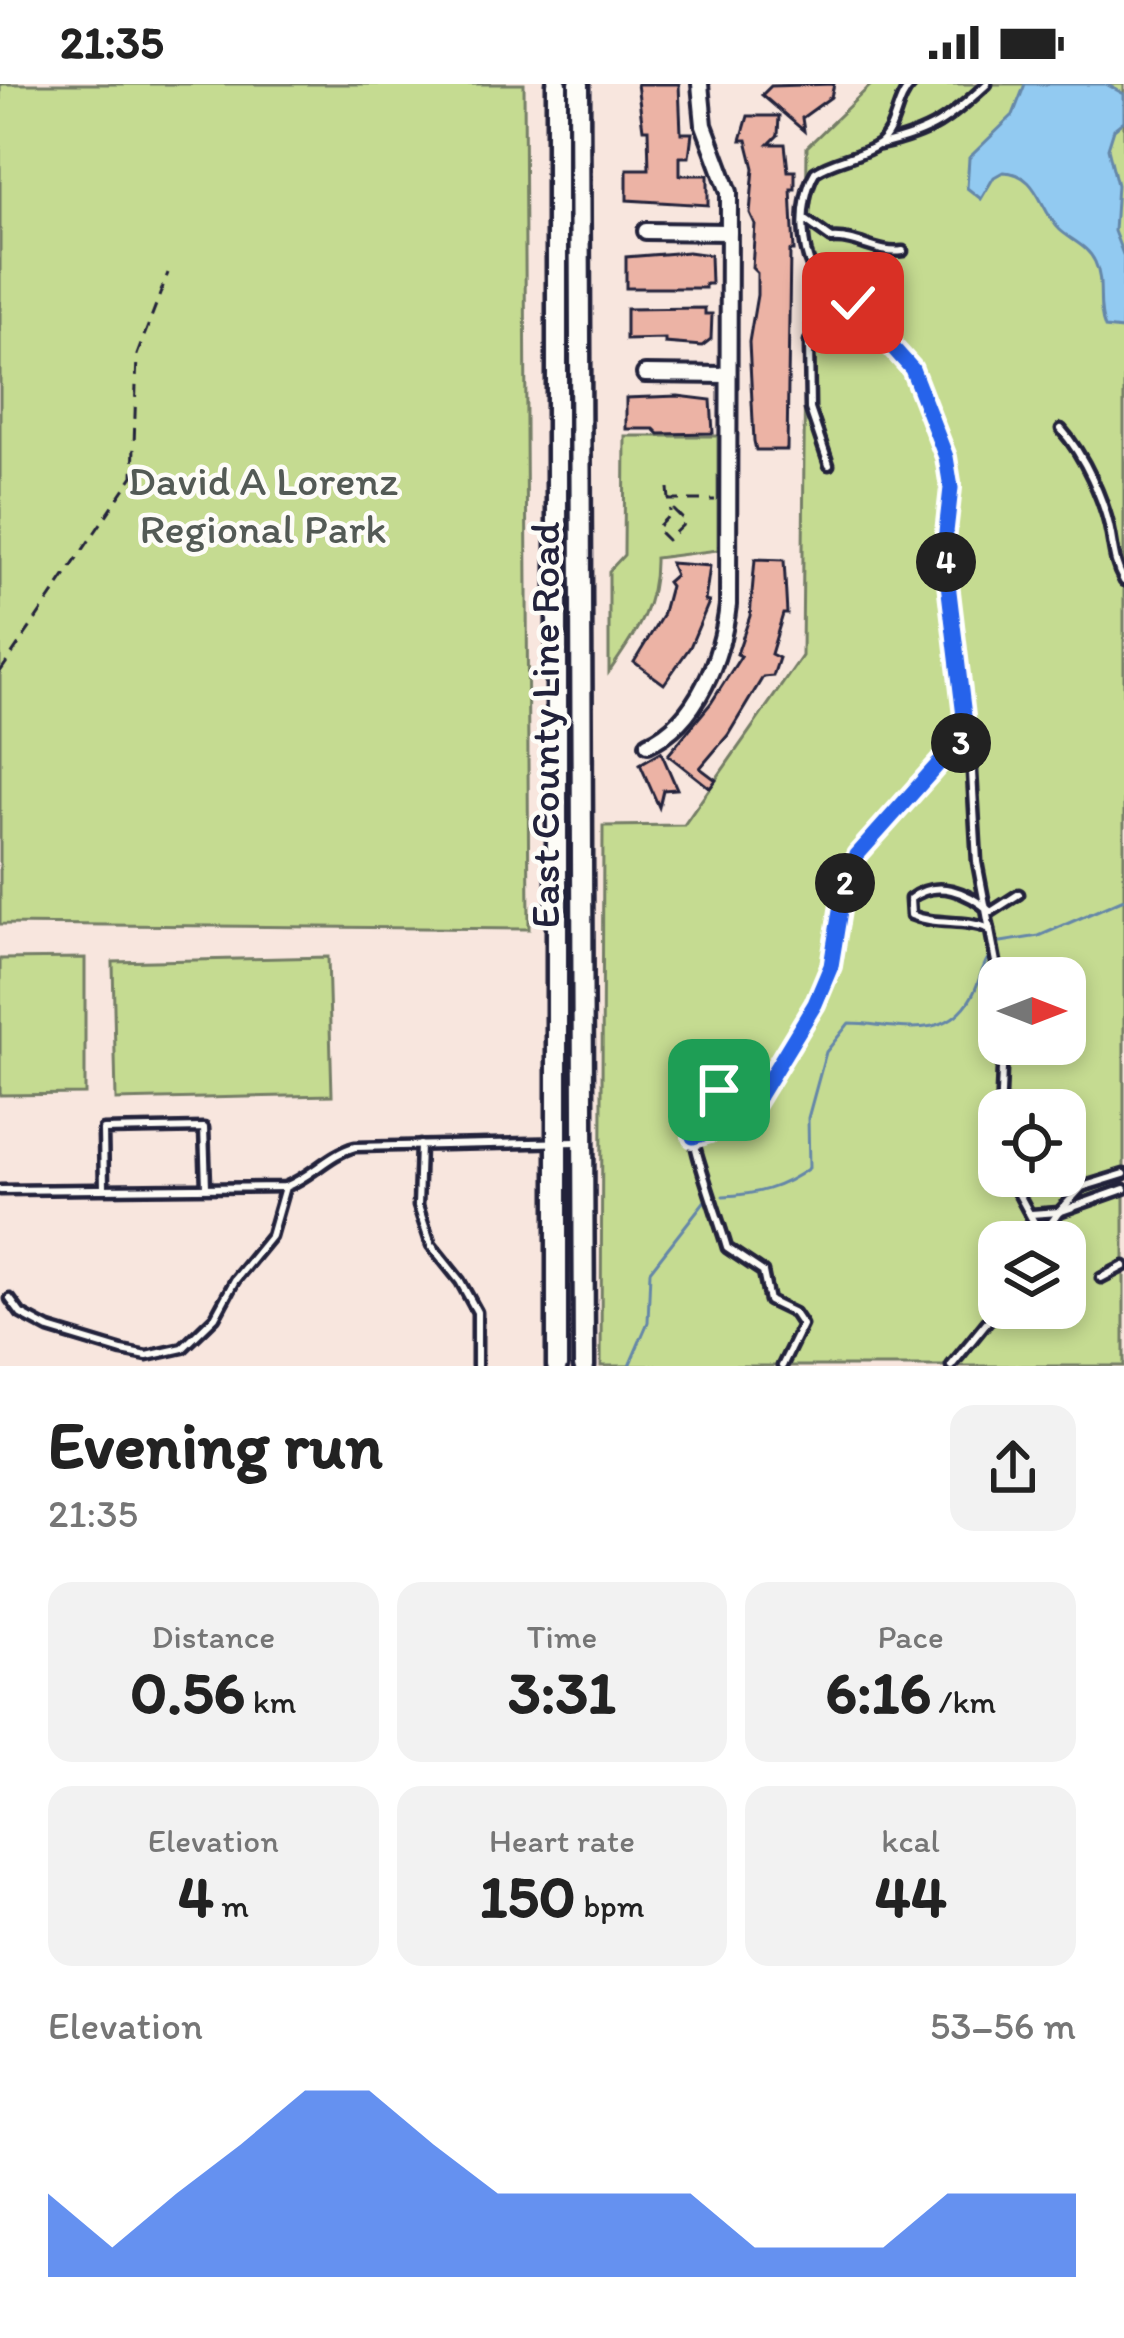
<!DOCTYPE html>
<html lang="en">
<head>
<meta charset="utf-8">
<style>
	body { margin:0; font-family:Itim,sans-serif; background:#f2f2f2; color:#222; height:100vh; display:flex; flex-direction:column; font-size:45px; white-space:nowrap }
	* { box-sizing:border-box; margin:0 }
	p { font-size:39px; color:#767676 }
	.icon { flex:none; width:66px; height:66px; fill:none; stroke:currentColor; stroke-width:2; stroke-linecap:round; stroke-linejoin:round }
	.map { position:relative; height:1282px; overflow:hidden }
	.panel { display:flex; flex-direction:column; background:#fff; flex:1 }
	.panel>* { flex:none }
	.needle { width:78px; rotate:90deg }
	.fabs { position:absolute; left:978px; top:873px; display:grid; gap:24px }
	.fabs a { display:grid; place-items:center; width:108px; height:108px; border-radius:24px; background:#fff; box-shadow:0 6px 18px #0003; font-size:60px }
	.pin { position:absolute; display:grid; place-items:center; width:102px; height:102px; color:#fff; margin:-51px; border-radius:24px; box-shadow:0 6px 18px #0006 }
	.km { position:absolute; width:60px; height:60px; margin:-30px; border-radius:50%; background:#222; color:#fff; font-size:33px; line-height:60px; text-align:center }
	.round { display:grid; place-items:center; flex:none; width:126px; height:126px; border-radius:24px; background:#f2f2f2 }
	.headline { display:flex; align-items:center; justify-content:space-between; height:204px; padding:0 48px }
	h1 { font-size:66px; font-weight:700; line-height:90px }
	.metrics { display:grid; grid-template-columns:repeat(3,1fr); gap:18px; height:204px; padding:12px 48px }
	.metrics div { display:grid; align-content:center; border-radius:24px; background:#f2f2f2; text-align:center }
	.metrics b { font-size:60px; font-weight:700 }
	.metrics small { font-size:33px; font-weight:400 }
	.metrics p { font-size:33px }
	.chart { height:336px; padding:24px 48px }
	.chart p { display:flex; justify-content:space-between }
	.chart svg { width:100%; height:216px; margin-top:12px; fill:#2563eb; opacity:.7 }
	.status { display:flex; justify-content:space-between; align-items:center; height:84px; padding:0 60px; background:#fff; direction:ltr }
	.status svg { height:33px; fill:currentColor }
	.map>svg:first-child { display:block }
</style>
</head>
<body>
<div class="status"><b>21:35</b><svg viewBox="0 0 49 12"><path d="M0 12V9h3v3zM5 12V6h3v6zM10 12V3h3v9zM15 12V0h3v12zM26 1h20v11H26zM47 4h2v5h-2z"/></svg></div>
<div class="map">
<svg width="1124" height="1282" viewBox="0 0 1124 1282">
	<rect width="100%" height="100%" fill="#f8e6de"/>
	<filter id="ink" filterUnits="userSpaceOnUse"><feTurbulence type="fractalNoise" baseFrequency=".00833" numOctaves="2"/><feDisplacementMap in="SourceGraphic" scale="24" xChannelSelector="R" yChannelSelector="G"/><feConvolveMatrix kernelMatrix="1 2 1 2 8 2 1 2 1" color-interpolation-filters="sRGB"/></filter>
	<g filter="url(#ink)">
		<!-- green -->
		<g fill="#c5db91" stroke="#747e66" stroke-width="3" fill-rule="evenodd">
			<path d="M0 0H524L529 845 0 840Z"/>
			<path d="M872 0H1124V1282H601L603 742 684 741 802 572 807 63ZM999 894H1065V960H999ZM999 1026H1065V1092H999ZM999 1158H1065V1224H999Z"/>
			<path d="M625 352H718V466L655 474C656 522 636 549 609 588V487L624 471Z"/>
			<path d="M328 873 332 1011 116 1016 113 878Z"/>
			<path d="M85 874V1010L0 1011V875Z"/>
		</g>
		<!-- water -->
		<path fill="#92caf1" stroke="#6587a8" stroke-width="3" d="M1025 0H1106L1124 10V37L1114 45 1108 64 1117 101 1114 147 1124 173 1122 246 1105 244C1096 222 1105 199 1095 178 1088 162 1072 157 1060 146 1039 126 1039 89 1003 88L994 93 981 115 967 104 969 74 1013 31Z"/>
		<g fill="none" stroke-linecap="round" stroke-linejoin="round">
			<!-- stream -->
			<g stroke="#6587a8" stroke-width="3">
				<path d="M1001 858 1039 852 1124 815"/>
				<path d="M723 1112C755 1111 782 1104 809 1084L808 1034 826 968 849 939C891 939 945 961 972 912 980 898 981 882 992 868"/>
				<path d="M629 1282 648 1238 650 1187 707 1114"/>
			</g>
		</g>
		<!-- building -->
		<g fill="#ecb3a5" stroke="#22223b" stroke-width="3">
			<path d="M637 0H679L681 49H692L689 73H680V91H708V121L627 116V85H649L648 45H643Z"/>
			<path d="M834 0 831 13 802 34 804 47 762 11 771 2Z"/>
			<path d="M748 32H779L778 51 769 60H785L788 87H795V105H791L794 167H790L787 366H756L754 357 749 258 757 211V189L752 184 755 140 750 129 754 84 747 56H741Z"/>
			<path d="M688 168 710 171 711 200H705V204H626V173Z"/>
			<path d="M705 224V230H712L711 255 702 262 665 259V255L626 256V225Z"/>
			<path d="M678 312 711 316 713 349 659 350 654 345H626V314Z"/>
			<path d="M755 475 784 476 787 530H783L771 570 779 574 773 592 763 593 728 651 700 684 716 696 710 704 668 671 711 619 741 572 737 570 750 532Z"/>
			<path d="M670 479 710 482 705 517 709 518 690 563 664 600 634 578 662 532 670 502 667 498 675 491Z"/>
			<path d="M661 668 677 705 663 706 659 723 640 680Z"/>
		</g>
		<g fill="none" stroke-linecap="round" stroke-linejoin="round">
			<!-- service casing -->
			<g stroke="#22223b" stroke-width="15">
				<g id="service">
					<path d="M880 61C932 49 948 36 987 0"/>
					<path d="M807 137 832 155C858 153 878 171 903 167"/>
					<path d="M874 239C858 222 836 213 821 197 798 173 799 115 815 88 834 75 861 73 879 60 898 44 894 17 912 0"/>
					<path d="M1061 345C1084 371 1105 417 1111 451 1114 469 1115 481 1124 497"/>
					<path d="M829 381 810 325 809 257C825 241 854 239 876 241L901 268 922 303 949 390 944 466 971 670 977 778 999 894"/>
					<path d="M990 845C963 834 937 842 911 831L910 815C937 794 968 808 991 828L1019 810"/>
					<path d="M1018 960H1036"/>
					<path d="M711 975 722 998C715 1017 700 1032 694 1051 691 1059 722 1145 727 1164L763 1188 769 1217 794 1229 802 1241 782 1282"/>
					<path d="M693 1053 730 1042 753 1022 815 920 831 882 843 809 857 771 966 649"/>
					<path d="M999 1060 1003 960"/>
					<path d="M420 1061 418 1122 431 1161 460 1197 477 1228V1282"/>
					<path d="M1009 1092 1037 1144 1034 1158"/>
					<path d="M104 1104 103 1046 204 1044 206 1103"/>
					<path d="M0 1106 285 1103C311 1093 329 1070 355 1063L578 1058"/>
					<path d="M1031 1130 1059 1128 1082 1103 1124 1090"/>
					<path d="M1037 1158 1059 1128 1124 1105"/>
					<path d="M1101 1194 1124 1182"/>
					<path d="M10 1215 21 1230 49 1245 122 1267 147 1272 183 1264 215 1233 235 1196 271 1152 285 1103"/>
					<path d="M951 1282 999 1223"/>
				</g>
			</g>
			<!-- minor casing -->
			<g stroke="#22223b" stroke-width="22">
				<g id="minor">
					<path d="M646 147 729 148"/>
					<path d="M645 290 727 291"/>
					<path d="M648 660C698 638 722 572 728 521L729 108 704 41 700 0"/>
				</g>
			</g>
			<!-- secondary casing -->
			<g stroke="#22223b" stroke-width="27">
				<g id="secondary">
					<path d="M579 0 584 1282"/>
					<path d="M557 1282V0"/>
				</g>
			</g>
			<!-- path -->
			<g stroke="#22223b" stroke-width="3" stroke-dasharray="12 9" stroke-linecap="butt">
				<path d="M668 404 670 428"/>
				<path d="M668 416H715"/>
				<path d="M674 426 686 438 667 456 656 445Z"/>
				<path d="M0 588 133 392 137 271 168 189"/>
			</g>
			<!-- service -->
			<use href="#service" stroke="#fdfcf7" stroke-width="6"/>
			<!-- minor -->
			<use href="#minor" stroke="#fdfcf7" stroke-width="14"/>
			<!-- secondary -->
			<use href="#secondary" stroke="#fdfcf7" stroke-width="18"/>
		</g>
	</g>
	<g fill="none" stroke-linecap="round" stroke-linejoin="round" filter="url(#ink)">
		<!-- route casing -->
		<g stroke="#fff" stroke-width="24">
			<path id="route" d="M719 1006 693 1053 730 1042 753 1022 815 920 831 882 843 808 857 771 966 649 944 466 951 404 946 373 912 285 853 219"/>
		</g>
		<!-- route -->
		<use href="#route" stroke="#2563eb" stroke-width="15"/>
	</g>
	<g text-anchor="middle" stroke-width="9" stroke-linejoin="round" paint-order="stroke">
		<!-- park labels -->
		<g font-size="42" fill="#535a55" stroke="#fdfcf7">
			<text x="263" y="411">David A Lorenz<tspan x="263" dy="48">Regional Park</tspan></text>
		</g>
		<!-- street labels -->
		<g font-size="42" fill="#22223b" stroke="#fdfcf7">
			<text transform="translate(544 641) rotate(-90)" y="15">East County Line Road</text>
		</g>
	</g>
</svg>
<div class="fabs">
<a><svg class="needle" viewBox="-14 -14 28 28"><path d="M0-13l5 13h-10z" fill="#e53935"/><path d="M0 13l5-13h-10z" fill="#767676"/></svg></a>
<a><svg class="icon" aria-label="locate" viewBox="0 0 24 24"><circle cx="12" cy="12" r="6"/><path d="M12 2v4M12 18v4M2 12h4M18 12h4"/></svg></a>
<a><svg class="icon" aria-label="layers" viewBox="0 0 24 24"><path d="M12 4l9 5-9 5-9-5zM3 14l9 5 9-5"/></svg></a>
</div>
<div class="pin" style="left:719px;top:1006px;background:#1e9e55"><svg class="icon" aria-label="arrive" viewBox="0 0 24 24"><path d="M6 21V4h12l-3 4 3 4H6"/></svg></div>
<div class="pin" style="left:853px;top:219px;background:#d93025"><svg class="icon" aria-label="check" viewBox="0 0 24 24"><path d="M5 12l5 5 9-10"/></svg></div>
<b class="km" style="left:845px;top:799px">2</b>
<b class="km" style="left:961px;top:659px">3</b>
<b class="km" style="left:946px;top:478px">4</b>
</div>
<section class="panel">
<div class="headline"><div><h1>Evening run</h1><p>21:35</p></div><a class="round"><svg class="icon" aria-label="share" viewBox="0 0 24 24"><path d="M12 15V3M7 8l5-5 5 5M5 13v7h14v-7"/></svg></a></div>
<div class="metrics">
<div><p>Distance</p><b>0.56<small> km</small></b></div>
<div><p>Time</p><b>3:31</b></div>
<div><p>Pace</p><b>6:16<small> /km</small></b></div>
</div>
<div class="metrics">
<div><p>Elevation</p><b>4<small> m</small></b></div>
<div><p>Heart rate</p><b>150<small> bpm</small></b></div>
<div><p>kcal</p><b>44</b></div>
</div>
<div class="chart"><p><span>Elevation</span>53–56 m</p>
<svg viewBox="0 0 160 44" preserveAspectRatio="none"><path d="M0 44V27L10 38L20 27L30 17L40 6L50 6L60 17L70 27L80 27L90 27L100 27L110 38L120 38L130 38L140 27L150 27L160 27V44z"/></svg>
</div>
</section>
</body>
</html>
